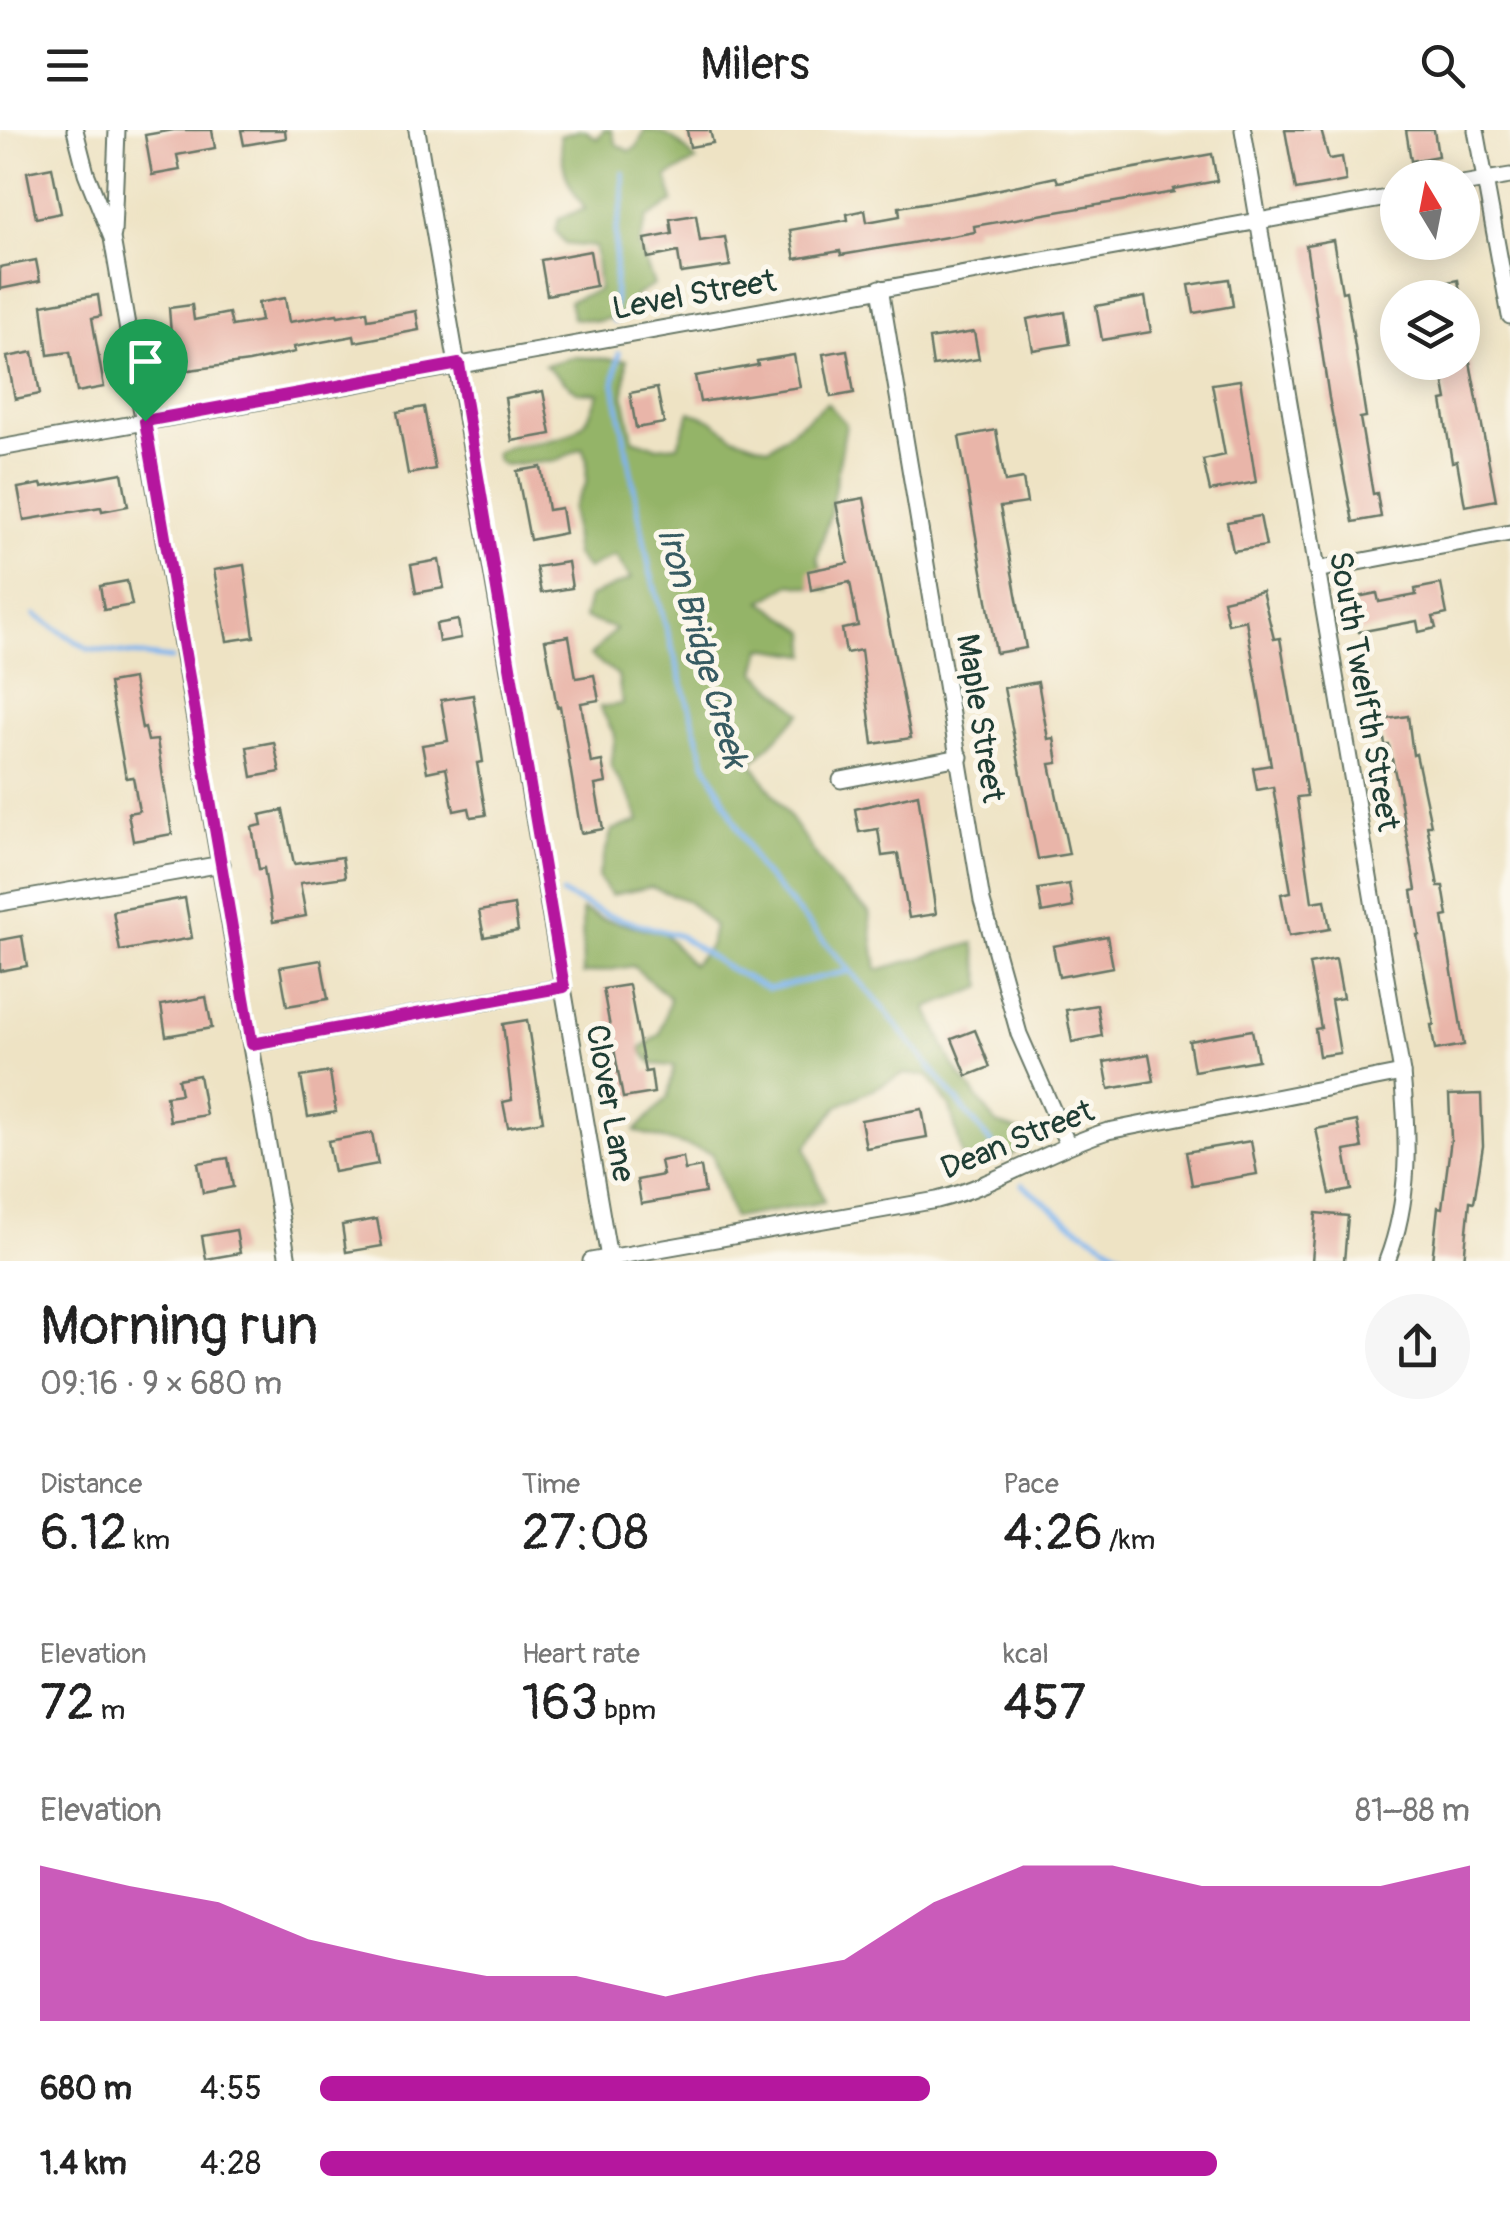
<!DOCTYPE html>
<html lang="en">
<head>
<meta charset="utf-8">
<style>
	body { margin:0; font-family:Pangolin,sans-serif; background:#f6f6f6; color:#222; height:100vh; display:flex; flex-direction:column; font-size:38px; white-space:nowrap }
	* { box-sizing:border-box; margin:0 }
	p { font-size:32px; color:#767676 }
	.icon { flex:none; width:55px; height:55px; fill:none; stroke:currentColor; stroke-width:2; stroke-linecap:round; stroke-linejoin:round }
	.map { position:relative; height:1131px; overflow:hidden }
	.details { display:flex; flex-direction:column; background:#fff; flex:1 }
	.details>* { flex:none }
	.needle { width:65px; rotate:350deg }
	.buttons { position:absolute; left:1380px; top:30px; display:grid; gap:20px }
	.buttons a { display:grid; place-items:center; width:100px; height:100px; border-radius:50%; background:#fff; box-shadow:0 5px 25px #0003; font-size:50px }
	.pin { position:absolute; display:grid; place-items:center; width:85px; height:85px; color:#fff; margin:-102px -42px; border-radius:50% 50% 50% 0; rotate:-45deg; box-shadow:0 0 10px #0007 }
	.pin .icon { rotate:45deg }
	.round { display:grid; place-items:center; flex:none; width:105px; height:105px; border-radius:52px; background:#f6f6f6 }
	.overview { display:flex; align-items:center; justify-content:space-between; height:170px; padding:0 40px }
	h1 { font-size:55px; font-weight:600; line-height:75px }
	.metrics { display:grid; grid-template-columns:repeat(3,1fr); gap:15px; height:170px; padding:10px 40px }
	.metrics div { display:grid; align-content:center }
	.metrics b { font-size:50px; font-weight:600 }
	.metrics small { font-size:28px; font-weight:400 }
	.metrics p { font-size:28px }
	.chart { height:280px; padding:20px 40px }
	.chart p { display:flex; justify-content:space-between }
	.chart svg { width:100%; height:180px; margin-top:10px; fill:#b5179e; opacity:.7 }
	ul { padding:0 40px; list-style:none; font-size:32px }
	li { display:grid; grid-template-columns:160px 120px 1fr; align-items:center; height:75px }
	li i { height:25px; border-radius:12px; background:#b5179e }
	header { display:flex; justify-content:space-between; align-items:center; height:130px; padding:0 40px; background:#fff; font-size:45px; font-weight:600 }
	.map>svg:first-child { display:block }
</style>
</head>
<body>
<header><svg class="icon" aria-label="menu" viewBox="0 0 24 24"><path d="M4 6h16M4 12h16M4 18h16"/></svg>Milers<svg class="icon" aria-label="search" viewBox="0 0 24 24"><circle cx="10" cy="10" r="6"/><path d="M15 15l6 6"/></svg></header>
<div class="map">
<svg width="1510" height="1131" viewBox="0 0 1510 1131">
	<rect width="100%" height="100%" fill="#fbf7ec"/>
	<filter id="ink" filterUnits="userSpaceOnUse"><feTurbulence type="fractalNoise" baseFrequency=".01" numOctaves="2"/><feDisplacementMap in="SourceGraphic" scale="20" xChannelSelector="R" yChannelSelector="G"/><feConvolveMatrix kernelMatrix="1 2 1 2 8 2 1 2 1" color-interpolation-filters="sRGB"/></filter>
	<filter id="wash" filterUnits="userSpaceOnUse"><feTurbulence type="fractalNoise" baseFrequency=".0048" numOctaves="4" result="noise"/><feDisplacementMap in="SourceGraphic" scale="40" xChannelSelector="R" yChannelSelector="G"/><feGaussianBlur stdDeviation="2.25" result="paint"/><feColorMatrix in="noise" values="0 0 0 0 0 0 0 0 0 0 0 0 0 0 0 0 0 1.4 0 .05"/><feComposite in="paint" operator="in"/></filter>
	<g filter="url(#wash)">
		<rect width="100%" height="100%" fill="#eee3c4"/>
		<!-- forest -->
		<g fill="#94b468" stroke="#5a784e" stroke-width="2.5">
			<path d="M580 0H585L597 9 604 0H611L616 14 629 21 637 17 645 0C669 1 681 14 696 31L667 47 673 72 647 88 639 116 654 155 635 166 625 185 598 191 573 188 569 171 599 160 595 117 565 114 555 100 559 88 585 79C566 52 562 40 560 6Z"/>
			<path d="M574 227 627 230 624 266 633 309 656 317 678 315 690 282 710 289 733 306 769 318 827 273 846 294 830 384 817 428 829 460 791 454 762 471 807 502V525L762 518 756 542 801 583 752 633 833 750 869 782 877 840 974 813 983 857 927 878 953 935 997 994 1036 1006 1013 1025 966 1040 950 977 928 946 904 944 838 976 806 1017 824 1072 733 1088 712 1023 635 1001 668 967 674 936 652 934 640 919 660 904 670 868 633 836 583 844 582 780 602 789 664 803 692 835 710 816 714 796 688 771 651 757 611 765 598 747 612 700 639 691 632 671 611 637 615 606 600 577 622 574 618 545 590 526 616 499 584 488 589 467 631 449 615 425 587 439 575 425 572 378 586 354 587 330 582 318 556 331 504 335 497 331 495 323C522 307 562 319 585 292 591 285 594 271 599 263L577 262 545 235Z"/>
		</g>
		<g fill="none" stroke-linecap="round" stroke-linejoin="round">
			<!-- stream -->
			<g stroke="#7fb5ee" stroke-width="5">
				<path d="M614 192 616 101 623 71V43"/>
				<path d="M619 223 614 254 650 441 705 632 758 737 877 871 1004 1029"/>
				<path d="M35 485 88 519 171 529"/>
				<path d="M562 764 607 785 680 806 723 835 768 859 849 841"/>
				<path d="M1022 1054 1071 1093 1133 1131"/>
			</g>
		</g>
		<g id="blocks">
			<!-- building -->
			<g fill="#e9b5a9">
				<path d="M174 0H212L215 18 177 25 180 40 152 45 145 5Z"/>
				<path d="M241 0H285L286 8 244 15Z"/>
				<path d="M687 0H710L713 13 690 17Z"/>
				<path d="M1285 0H1321L1329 29 1342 27 1346 51 1296 60Z"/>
				<path d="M1406 0H1434L1438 26 1411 31Z"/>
				<path d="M1212 24 1217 51 1173 59 1174 62 974 96 975 102 941 108 841 125 840 121 795 129 790 100 848 90 847 84 865 80 867 92 900 86 899 77 977 64 1056 47 1058 52Z"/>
				<path d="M52 37 61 83 36 88 27 42Z"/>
				<path d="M696 85 700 111 725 107 730 136 681 143 678 122 648 128 645 109 672 104 670 89Z"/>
				<path d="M1333 110 1342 162 1346 161 1350 185 1366 287 1360 288 1373 364 1377 363 1381 387 1353 392 1329 268 1306 115Z"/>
				<path d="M590 121 596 156 547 165 541 130Z"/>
				<path d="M36 130 40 151 0 159V137Z"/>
				<path d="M1229 149 1233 176 1194 183 1189 155Z"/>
				<path d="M1458 150 1461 168H1435L1433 155Z"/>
				<path d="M98 165 101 186 92 188 104 257 77 262 70 222 48 225 42 175Z"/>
				<path d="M1145 167 1151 202 1102 210 1096 176Z"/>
				<path d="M285 168 289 192 337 184 338 186 367 181 368 189 416 181 419 200 355 212 354 206 294 217 295 222 249 232 174 242 169 178 192 175 194 190 229 183 232 196 261 191 258 173Z"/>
				<path d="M1065 182 1070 214 1033 220 1027 189Z"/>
				<path d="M974 202 979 229 933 236 929 209Z"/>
				<path d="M847 220 854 263 831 267 823 224Z"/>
				<path d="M33 222 40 264 15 269 7 227Z"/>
				<path d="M794 225 800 257 700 272 695 246 758 235 757 231Z"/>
				<path d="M1440 232H1470L1496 370 1465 376 1457 331 1452 332 1442 271 1447 270Z"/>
				<path d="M1240 250 1256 352 1210 361 1203 330 1225 325 1212 254Z"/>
				<path d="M657 258 664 293 636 298 630 263Z"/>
				<path d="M543 261 551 304 512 311 505 268Z"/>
				<path d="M424 277 435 339 408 344 397 282Z"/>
				<path d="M996 300 1005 352 1023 349 1027 373 1000 377 1026 518 996 523 959 307Z"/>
				<path d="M541 337 548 380 561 378 565 403 530 410 517 341Z"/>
				<path d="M122 343 128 376 102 381 101 377 24 390 18 358 41 354 42 357Z"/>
				<path d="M864 368 911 608 873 614 861 520 846 523 842 499 858 496 850 452 811 460 808 441 848 433 836 373Z"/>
				<path d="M1260 386 1266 416 1233 421 1227 392Z"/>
				<path d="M439 430 444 458 416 463 411 435Z"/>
				<path d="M568 432 572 458 541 463 536 437Z"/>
				<path d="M244 435 254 507 227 511 214 440Z"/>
				<path d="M127 451 132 475 104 480 100 456Z"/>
				<path d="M1441 454 1447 484 1433 487 1436 498 1419 502 1417 491 1359 502 1353 468 1377 463 1379 472 1416 465 1415 459Z"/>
				<path d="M1262 461 1274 509 1280 508 1307 666 1297 667 1312 772 1325 770 1330 799 1289 806 1281 764 1291 762 1273 657 1257 660 1253 638 1271 635 1246 490 1228 494 1223 470Z"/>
				<path d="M458 490 461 508 439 512 436 494Z"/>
				<path d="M569 506 576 548 594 545 599 570 581 573 591 633 602 631 606 653 595 655 603 699 581 703 560 576 557 577 545 510Z"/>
				<path d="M133 549 142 599 145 598 148 611 157 610 172 704 133 711 128 683 139 681 133 647 126 648 109 553Z"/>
				<path d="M1038 552 1048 609 1054 608 1058 633 1050 634 1069 724 1038 729 1004 558Z"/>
				<path d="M473 565 483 632 477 633 486 685 471 687 469 678 454 681 446 638 427 642 422 615 448 611 441 570Z"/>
				<path d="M1408 586 1413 625 1416 624 1431 695H1427L1438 756H1443L1448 786 1443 787 1464 915 1435 920 1431 895H1434L1417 805H1419L1412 761 1416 760 1398 657 1389 615H1385L1381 590Z"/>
				<path d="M274 612 280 642 252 647 247 617Z"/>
				<path d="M918 664 936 784 909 788 898 724 882 726 878 699 859 702 855 679Z"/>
				<path d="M283 680 294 734 342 727 345 747 300 753 306 786 273 792 264 738 259 739 252 697 262 695 260 685Z"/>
				<path d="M1069 754 1073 777 1042 783 1038 759Z"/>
				<path d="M185 768 192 808 120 821 113 781Z"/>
				<path d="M514 775 518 801 484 807 479 781Z"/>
				<path d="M22 806 27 836 0 841V810Z"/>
				<path d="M1107 806 1113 837 1059 847 1053 816Z"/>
				<path d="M1336 829 1343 868 1331 870 1340 923 1319 926 1315 899 1321 898 1309 834Z"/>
				<path d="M321 830 328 869 287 876 280 837Z"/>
				<path d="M629 855 645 942 651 941 654 963 623 968 603 859Z"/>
				<path d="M206 867 212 898 166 906 161 875Z"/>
				<path d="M1097 875 1102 906 1072 912 1066 880Z"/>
				<path d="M527 890 543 991 508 997 503 972 512 970 503 894Z"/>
				<path d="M975 900 990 937 967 946 952 909Z"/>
				<path d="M1252 900 1258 930 1194 941 1189 911Z"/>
				<path d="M1149 924 1154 951 1109 959 1104 932Z"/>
				<path d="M330 942 336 982 308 987 301 947Z"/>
				<path d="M199 945 206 985 170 991 166 966 181 964 178 949Z"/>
				<path d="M1481 964 1483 1016 1474 1072 1470 1071 1464 1131H1432L1438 1077 1442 1078 1451 1009 1449 965Z"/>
				<path d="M922 979 927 1007 866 1018 861 990Z"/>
				<path d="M1357 991 1362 1018 1345 1021 1352 1060 1330 1064 1316 999Z"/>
				<path d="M372 1003 378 1034 334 1042 328 1011Z"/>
				<path d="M1251 1011 1257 1044 1192 1055 1186 1022Z"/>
				<path d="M683 1027 685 1040 701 1037 705 1063 641 1074 637 1050 663 1045 660 1031Z"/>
				<path d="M228 1028 233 1057 203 1063 198 1033Z"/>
				<path d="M1316 1083 1348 1086 1344 1131H1312Z"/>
				<path d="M377 1089 382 1116 346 1122 342 1095Z"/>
				<path d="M236 1100 240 1123 206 1129 202 1106Z"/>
			</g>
		</g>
	</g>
	<g filter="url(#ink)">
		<use href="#blocks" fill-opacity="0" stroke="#677766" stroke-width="2.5"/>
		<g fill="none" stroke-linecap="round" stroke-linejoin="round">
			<!-- street casing -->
			<g stroke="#677766" stroke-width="19">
				<g id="street">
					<path d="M75 0 86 43 112 108 288 1131"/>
					<path d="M417 0 609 1128"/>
					<path d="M1243 0 1402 943C1408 1007 1411 1069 1387 1131"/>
					<path d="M1476 0 1510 186"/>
					<path d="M1462 54 1510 46"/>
					<path d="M113 104 117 0"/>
					<path d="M880 158 982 771 1019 904 1068 1015"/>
					<path d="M0 318 1398 66"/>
					<path d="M1316 440 1510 403"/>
					<path d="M841 650 960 627"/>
					<path d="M0 773 222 734"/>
					<path d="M252 914 563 857"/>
					<path d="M591 1131 937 1070C997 1055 1049 1019 1108 1001L1402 943"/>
				</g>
			</g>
			<!-- street -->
			<use href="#street" stroke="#fff" stroke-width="15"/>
		</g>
	</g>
	<g fill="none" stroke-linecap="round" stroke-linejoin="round" filter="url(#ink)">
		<!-- route casing -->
		<g stroke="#fff" stroke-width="20">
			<path id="route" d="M459 234 564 857 252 914 145 291Z"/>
		</g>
		<!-- route -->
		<use href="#route" stroke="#b5179e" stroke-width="12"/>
	</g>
	<g text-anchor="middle" stroke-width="10" stroke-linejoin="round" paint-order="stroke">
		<!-- street labels -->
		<g font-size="32" fill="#1f3d34" stroke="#fbf7ec">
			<text transform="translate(694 164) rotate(-10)" y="11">Level Street</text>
			<text transform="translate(1365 561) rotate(80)" y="11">South Twelfth Street</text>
			<text transform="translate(981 588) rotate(81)" y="11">Maple Street</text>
			<text transform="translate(611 973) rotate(80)" y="11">Clover Lane</text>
			<text transform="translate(1017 1009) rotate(-22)" y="11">Dean Street</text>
		</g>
		<!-- water labels -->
		<g font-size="35" font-style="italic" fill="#375b62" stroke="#fbf7ec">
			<text transform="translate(703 517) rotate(74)" y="12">Iron Bridge Creek</text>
		</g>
	</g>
</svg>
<div class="buttons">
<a><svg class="needle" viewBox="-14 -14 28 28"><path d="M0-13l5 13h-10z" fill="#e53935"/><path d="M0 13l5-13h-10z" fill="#767676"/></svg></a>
<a><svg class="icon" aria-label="layers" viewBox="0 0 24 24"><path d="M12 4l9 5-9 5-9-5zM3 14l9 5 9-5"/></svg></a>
</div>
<div class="pin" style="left:145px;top:291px;background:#1e9e55"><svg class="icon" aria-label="arrive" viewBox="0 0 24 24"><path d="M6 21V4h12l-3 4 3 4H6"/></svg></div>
</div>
<section class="details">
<div class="overview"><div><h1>Morning run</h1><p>09:16 · 9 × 680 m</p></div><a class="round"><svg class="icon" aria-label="share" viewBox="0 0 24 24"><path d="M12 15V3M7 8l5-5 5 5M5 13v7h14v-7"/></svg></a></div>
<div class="metrics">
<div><p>Distance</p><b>6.12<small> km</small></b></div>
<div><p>Time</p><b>27:08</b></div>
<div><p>Pace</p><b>4:26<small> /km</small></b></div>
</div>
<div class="metrics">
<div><p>Elevation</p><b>72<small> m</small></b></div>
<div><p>Heart rate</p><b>163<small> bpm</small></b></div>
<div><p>kcal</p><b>457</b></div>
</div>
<div class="chart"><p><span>Elevation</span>81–88 m</p>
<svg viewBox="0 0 160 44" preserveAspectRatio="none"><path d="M0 44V6L10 11L20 15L30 24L40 29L50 33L60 33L70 38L80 33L90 29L100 15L110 6L120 6L130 11L140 11L150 11L160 6V44z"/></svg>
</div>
<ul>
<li><b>680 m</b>4:55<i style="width:53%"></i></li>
<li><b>1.4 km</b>4:28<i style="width:78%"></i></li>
</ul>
</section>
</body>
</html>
